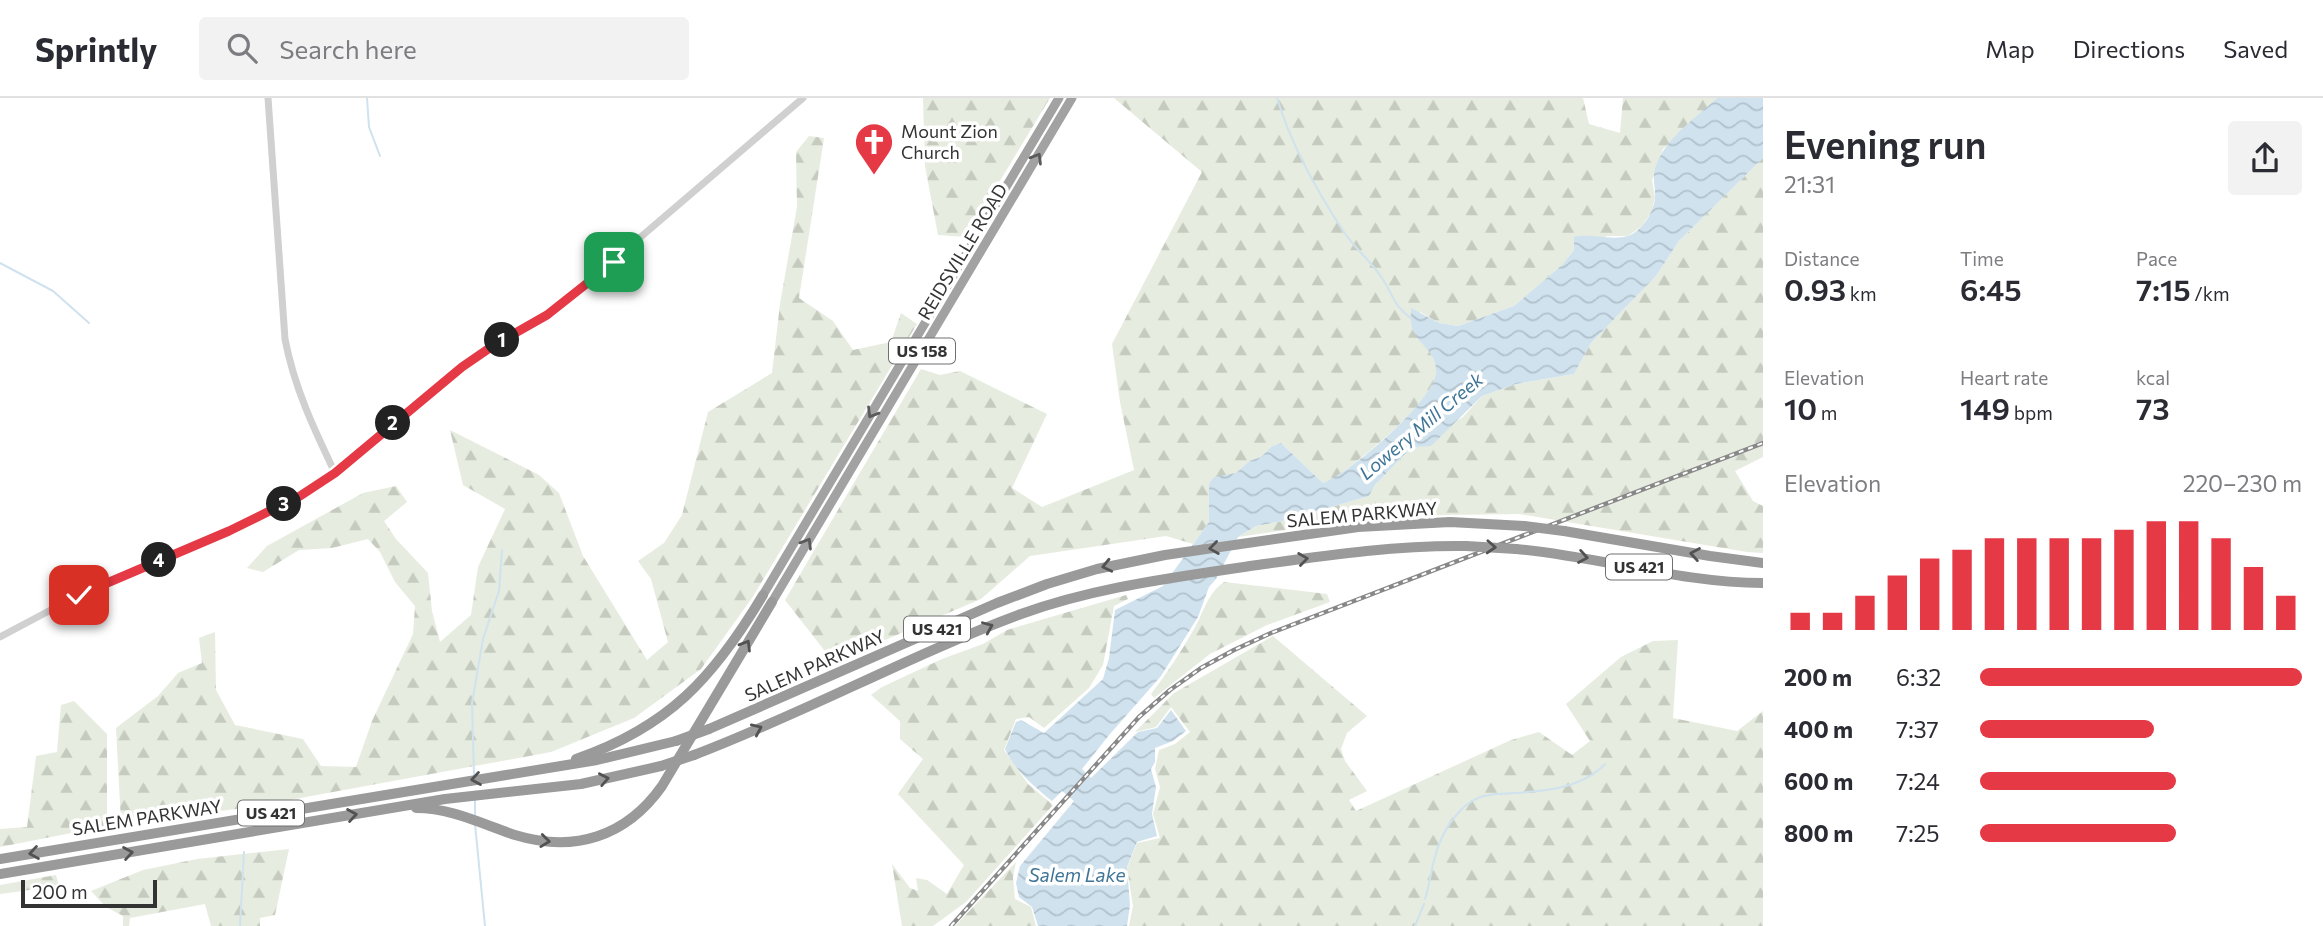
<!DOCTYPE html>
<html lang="en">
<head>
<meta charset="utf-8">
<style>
	body { margin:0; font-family:Commissioner,sans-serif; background:#f2f2f3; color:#2b2b33; height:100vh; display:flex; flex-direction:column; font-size:26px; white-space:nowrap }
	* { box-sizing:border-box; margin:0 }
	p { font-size:23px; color:#7c7c81 }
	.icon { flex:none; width:38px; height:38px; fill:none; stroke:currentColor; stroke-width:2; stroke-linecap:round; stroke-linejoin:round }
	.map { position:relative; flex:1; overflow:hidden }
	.drawer { display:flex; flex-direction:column; background:#fff; width:560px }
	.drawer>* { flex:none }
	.scale { position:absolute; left:21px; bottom:18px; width:136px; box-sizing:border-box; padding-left:7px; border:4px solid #333; border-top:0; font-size:19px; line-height:24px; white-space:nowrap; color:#333; -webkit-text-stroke:5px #fff; paint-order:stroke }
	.pin { position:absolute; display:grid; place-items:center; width:60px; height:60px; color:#fff; margin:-30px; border-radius:14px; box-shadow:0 4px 10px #0006 }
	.km { position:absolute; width:35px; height:35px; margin:-18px; border-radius:50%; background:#222; color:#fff; font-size:19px; line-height:35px; text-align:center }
	.round { display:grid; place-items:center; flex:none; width:74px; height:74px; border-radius:7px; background:#f2f2f3 }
	.overview { display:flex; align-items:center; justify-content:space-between; height:119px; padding:0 21px }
	h1 { font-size:38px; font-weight:600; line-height:52px }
	.figures { display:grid; grid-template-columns:repeat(3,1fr); gap:10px; height:119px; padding:7px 21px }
	.figures div { display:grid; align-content:center }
	.figures b { font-size:30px; font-weight:600 }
	.figures small { font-size:19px; font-weight:400 }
	.figures p { font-size:19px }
	.chart { height:196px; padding:14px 21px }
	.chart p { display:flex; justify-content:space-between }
	.chart svg { width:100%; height:126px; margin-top:7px; stroke:#e63946; stroke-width:6 }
	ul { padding:0 21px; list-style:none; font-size:23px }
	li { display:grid; grid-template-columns:112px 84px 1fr; align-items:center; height:52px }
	li i { height:18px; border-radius:9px; background:#e63946 }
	header { display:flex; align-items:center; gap:42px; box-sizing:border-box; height:98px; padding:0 35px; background:#fff; border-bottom:2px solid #e1e1e2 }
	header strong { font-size:33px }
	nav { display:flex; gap:38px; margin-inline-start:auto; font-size:24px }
	.search { width:490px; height:63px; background:#f2f2f3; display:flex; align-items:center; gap:18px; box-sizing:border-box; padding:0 24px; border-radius:7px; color:#7c7c81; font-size:26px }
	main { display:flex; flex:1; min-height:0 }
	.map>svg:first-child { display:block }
</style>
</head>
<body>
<header>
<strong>Sprintly</strong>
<div class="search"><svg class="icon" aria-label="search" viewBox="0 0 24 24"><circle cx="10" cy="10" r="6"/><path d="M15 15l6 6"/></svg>Search here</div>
<nav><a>Map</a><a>Directions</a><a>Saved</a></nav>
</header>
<main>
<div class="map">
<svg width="1763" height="828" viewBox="0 0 1763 828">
	<defs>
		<pattern id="forest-firs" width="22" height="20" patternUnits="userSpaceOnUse" patternTransform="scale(1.75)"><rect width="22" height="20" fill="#e6ecdf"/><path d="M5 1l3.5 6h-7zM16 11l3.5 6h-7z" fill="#c6cbc0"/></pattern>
		<pattern id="water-waves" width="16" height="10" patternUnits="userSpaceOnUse" patternTransform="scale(1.75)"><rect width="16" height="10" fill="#cfe2ee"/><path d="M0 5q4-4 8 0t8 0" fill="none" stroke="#b2c2cd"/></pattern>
	</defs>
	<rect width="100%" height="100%" fill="#fff"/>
	<!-- forest -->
	<g fill="url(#forest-firs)">
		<path d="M923 0H1050L966 139 938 137 925 68Z"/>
		<path d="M1114 0H1583L1589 26 1620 35 1623 0H1717L1663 51 1652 82 1655 99 1652 113 1642 128 1628 138H1607L1574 152 1563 166 1514 208 1458 228 1439 225 1420 214 1413 232C1423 244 1436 256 1436 273 1436 304 1357 364 1333 381L1323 385 1281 345 1272 348 1261 359 1249 363 1236 375 1209 386V424L1193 446 1166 438 1030 458 981 501 878 545 828 557 785 502 921 271 940 277 960 273 1047 316 1012 390 1042 409 1134 372 1120 304 1112 246 1202 74Z"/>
		<path d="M809 38 824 40 799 200 833 223 853 252 891 244 901 215 917 226 752 500 701 571 634 620 551 654 246 710 121 724 116 630 158 598 178 575 202 565 199 540 215 534 216 592 235 627 303 641 321 668 356 669 372 623 413 536 415 508 395 484 380 454 368 441 332 450 299 452 263 474 247 470 267 448 363 395 396 388 407 404 384 423 396 441 428 475 432 513 440 544 471 517 478 469 505 411 463 387 450 332 539 377 559 395 583 458 647 562 668 544 651 481 638 463 664 445 682 417 708 314 772 275 780 206 797 109 796 54Z"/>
		<path d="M1763 60V359L1735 373 1753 403 1763 408V455L1747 454 1519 416 1378 418 1238 439 1256 428 1287 422 1369 398 1375 387 1412 349 1463 319 1482 298 1516 286 1574 276 1591 245 1656 178 1679 143Z"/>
		<path d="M1224 484 1327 496 1330 504 1267 527 1210 556 1154 600 1151 596C1167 575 1181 554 1194 531 1204 514 1207 496 1224 484Z"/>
		<path d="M1126 497 1128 501 1114 508 1103 567 1089 590 1044 630 1029 619 1016 621 1004 652 1028 686 1053 707 966 804 933 828H902L892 766 910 790 918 793 916 780 927 782 947 796 964 767 898 696 923 661 900 641V623L871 597 882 589 942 561 983 546 1007 532Z"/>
		<path d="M1273 538 1367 618 1347 635 1341 651 1345 663 1367 693 1349 702 1356 713 1511 642 1539 634 1572 657 1590 643 1566 606 1621 559 1653 543 1678 542 1673 620 1737 633 1763 613V828H1129L1133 808 1127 770 1137 745 1160 740 1153 716 1160 689 1155 671 1159 652 1175 646 1190 634 1171 609 1156 629 1135 634 1174 595Z"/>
		<path d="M74 603 107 636V728L0 749V731L27 729 36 658 57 654 61 607Z"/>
		<path d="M289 751 275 817 260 820V828H211L205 806 130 820 129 828H123V818L106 809 91 793 143 772 197 761Z"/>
		<path d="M1016 764 1013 779 1015 801 1031 809 1036 828H955Z"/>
		<path d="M56 777 59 788 0 796V787Z"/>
	</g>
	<!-- water -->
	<path fill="url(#water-waves)" d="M1717 0H1763V60L1679 143 1656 178 1591 245 1574 276 1516 286 1482 298 1431 348 1412 349 1375 387 1369 398 1287 422 1256 428 1238 439 1216 481 1209 489 1198 519 1161 578 1110 636 1082 671 1091 680 1138 634 1157 630 1171 612 1186 633 1173 643 1155 650V664L1151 671 1156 689 1152 716 1157 738 1137 744 1127 769 1130 807 1127 828H1038L1032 809 1019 799 1016 785 1020 768 1074 703 1062 693 1052 703C1034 688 1015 673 1005 651L1016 624 1021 622 1044 635 1103 581 1109 560 1115 512 1163 488 1209 424V386L1214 379 1236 375 1249 363 1261 359 1272 348 1281 345 1323 385C1350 375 1436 302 1436 273 1436 253 1419 247 1413 232 1410 226 1411 216 1411 210L1439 225 1458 228 1514 208 1563 166 1574 152V139C1591 135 1611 143 1628 138 1642 133 1654 114 1655 100 1656 87 1651 82 1656 68 1665 40 1696 20 1717 0Z"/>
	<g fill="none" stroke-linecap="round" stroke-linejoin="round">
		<!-- stream -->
		<g stroke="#cfe2ee" stroke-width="2">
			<path d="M367 0 369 29 380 58"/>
			<path d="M1277 0C1292 49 1316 92 1344 134 1355 151 1371 163 1382 180 1395 200 1392 206 1413 222"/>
			<path d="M0 165 53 193 89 225"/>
			<path d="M474 678 472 605 483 541 499 493 502 452"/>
			<path d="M475 702V717"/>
			<path d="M475 726 485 828"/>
			<path d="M1425 801C1431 782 1432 762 1440 744 1447 727 1461 707 1478 700 1489 695 1504 696 1515 695 1546 693 1582 690 1605 666"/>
			<path d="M240 828 244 754"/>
			<path d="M1415 828 1424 806"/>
		</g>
		<!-- tertiary -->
		<g stroke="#d0d0d0" stroke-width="7">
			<path d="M268 0 285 241C294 289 314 331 335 375"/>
			<path d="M0 539 79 497 266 416 300 398 335 375 462 269 566 203 803 0"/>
		</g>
		<!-- trunk -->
		<g stroke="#a2a2a2" stroke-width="9">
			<path d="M763 497 1059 0"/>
			<path d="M772 504 1072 0"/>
		</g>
		<!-- motorway -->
		<g stroke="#9a9a9a" stroke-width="10">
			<path d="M1564 433 1710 458 1763 465"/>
			<path d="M1516 451C1598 458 1680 485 1763 485"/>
			<path d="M709 631 997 505 1047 486 1097 471 1165 457 1358 429 1450 424 1524 428"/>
			<path d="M694 657C805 615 910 557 1021 516 1095 489 1172 480 1250 468 1322 458 1393 447 1466 448"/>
			<path d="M576 661C669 629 714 579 763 497"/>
			<path d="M416 710C451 710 482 726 515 737 574 755 626 739 662 688L772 504"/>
			<path d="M0 761 597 662 676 643"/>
			<path d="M0 776 445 701 581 686 661 668"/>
		</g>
		<!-- rail casing -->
		<g stroke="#888" stroke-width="4.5">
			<path id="rail" d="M951 828 1139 619 1170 592 1201 570 1234 552 1271 535 1763 345"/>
		</g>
		<!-- rail -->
		<use href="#rail" stroke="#fff" stroke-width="2" stroke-dasharray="5" stroke-linecap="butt"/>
		<!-- motorway-bridge -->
		<g stroke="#9a9a9a" stroke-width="10">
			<path d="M1524 428 1564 433"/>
			<path d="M1466 448 1516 451"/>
			<path d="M676 643 709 631"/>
			<path d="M661 668 694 657"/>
		</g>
	</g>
	<!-- one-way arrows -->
	<defs><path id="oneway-chevron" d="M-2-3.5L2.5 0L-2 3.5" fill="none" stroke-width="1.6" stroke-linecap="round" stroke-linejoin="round" transform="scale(1.75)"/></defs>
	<g stroke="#5a5a5a">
		<use href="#oneway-chevron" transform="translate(1037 60) rotate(-59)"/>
		<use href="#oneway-chevron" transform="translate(872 315) rotate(121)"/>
		<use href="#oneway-chevron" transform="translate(807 445) rotate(-59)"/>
	</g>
	<g stroke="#525252">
		<use href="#oneway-chevron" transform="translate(1491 449) rotate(3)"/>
		<use href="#oneway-chevron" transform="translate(1214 450) rotate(172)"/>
		<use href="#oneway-chevron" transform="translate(1695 456) rotate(-170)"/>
		<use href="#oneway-chevron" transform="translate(1583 459) rotate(10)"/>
		<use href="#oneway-chevron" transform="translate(1303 461) rotate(-8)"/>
		<use href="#oneway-chevron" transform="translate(1107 468) rotate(167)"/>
		<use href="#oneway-chevron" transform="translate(988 529) rotate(-23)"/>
		<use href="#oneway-chevron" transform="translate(746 547) rotate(-59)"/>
		<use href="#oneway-chevron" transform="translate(757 631) rotate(-24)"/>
		<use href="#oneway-chevron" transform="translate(476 681) rotate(171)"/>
		<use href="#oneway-chevron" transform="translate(604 681) rotate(-11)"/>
		<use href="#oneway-chevron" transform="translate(352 717) rotate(-9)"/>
		<use href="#oneway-chevron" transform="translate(545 743) rotate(7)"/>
		<use href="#oneway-chevron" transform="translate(34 755) rotate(171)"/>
		<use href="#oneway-chevron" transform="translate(128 755) rotate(-9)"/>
	</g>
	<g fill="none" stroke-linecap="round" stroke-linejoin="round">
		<!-- route casing -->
		<g stroke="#fff" stroke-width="14">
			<path id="route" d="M79 497 229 433 300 398 335 375 462 269 494 247 547 217 614 164"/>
		</g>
		<!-- route -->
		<use href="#route" stroke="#e63946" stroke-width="9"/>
	</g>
	<!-- icons -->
	<defs>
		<g id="church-pin" transform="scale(2.0125)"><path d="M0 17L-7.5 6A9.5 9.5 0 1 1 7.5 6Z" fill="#e63946" stroke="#fff"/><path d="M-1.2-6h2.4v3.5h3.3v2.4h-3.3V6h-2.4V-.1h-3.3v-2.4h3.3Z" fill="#fff"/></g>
	</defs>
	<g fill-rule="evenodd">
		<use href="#church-pin" x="874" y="44"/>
	</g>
	<g text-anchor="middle" stroke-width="7" stroke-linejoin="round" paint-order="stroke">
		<!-- shield labels -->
		<g fill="#fff" stroke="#707070" stroke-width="2">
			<rect x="889" y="240.5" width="66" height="25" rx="5"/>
			<rect x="1606" y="456.5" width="66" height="25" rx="5"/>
			<rect x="904" y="518.5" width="66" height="25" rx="5"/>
			<rect x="238" y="702.5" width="66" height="25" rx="5"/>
		</g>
		<g font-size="16" font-weight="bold" fill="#333">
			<text x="922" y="259">US 158</text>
			<text x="1639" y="475">US 421</text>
			<text x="937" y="537">US 421</text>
			<text x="271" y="721">US 421</text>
		</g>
		<!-- poi labels -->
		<g font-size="18" fill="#333" stroke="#fff" text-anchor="start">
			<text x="901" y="40">Mount Zion<tspan x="901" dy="21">Church</tspan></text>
		</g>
		<!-- street labels -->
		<g font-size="18" fill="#333" stroke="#fff">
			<text transform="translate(963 154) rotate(-59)" y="6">REIDSVILLE ROAD</text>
			<text transform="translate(1362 417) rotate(-5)" y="6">SALEM PARKWAY</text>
			<text transform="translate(815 568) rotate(-24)" y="6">SALEM PARKWAY</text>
			<text transform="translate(147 720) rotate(-9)" y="6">SALEM PARKWAY</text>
		</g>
		<!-- water labels -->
		<g font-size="19" font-style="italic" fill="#3f7597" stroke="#fff">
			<text transform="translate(1421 328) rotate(-40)" y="7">Lowery Mill Creek</text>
			<text x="1077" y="784">Salem Lake</text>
		</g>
	</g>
</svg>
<div class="scale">200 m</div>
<div class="pin" style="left:614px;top:164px;background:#1e9e55"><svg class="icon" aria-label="arrive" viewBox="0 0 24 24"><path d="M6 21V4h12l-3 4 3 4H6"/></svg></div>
<div class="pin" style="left:79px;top:497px;background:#d93025"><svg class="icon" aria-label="check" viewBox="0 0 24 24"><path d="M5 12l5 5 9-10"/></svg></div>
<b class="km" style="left:502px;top:242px">1</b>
<b class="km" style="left:393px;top:325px">2</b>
<b class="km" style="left:284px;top:406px">3</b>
<b class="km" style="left:159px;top:462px">4</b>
</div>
<section class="drawer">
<div class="overview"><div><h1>Evening run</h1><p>21:31</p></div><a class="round"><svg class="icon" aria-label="share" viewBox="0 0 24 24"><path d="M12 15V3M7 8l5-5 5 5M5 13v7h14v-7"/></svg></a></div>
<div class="figures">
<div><p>Distance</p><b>0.93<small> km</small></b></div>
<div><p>Time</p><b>6:45</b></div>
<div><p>Pace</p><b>7:15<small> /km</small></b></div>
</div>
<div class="figures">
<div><p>Elevation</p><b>10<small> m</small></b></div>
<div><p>Heart rate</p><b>149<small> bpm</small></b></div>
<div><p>kcal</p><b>73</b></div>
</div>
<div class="chart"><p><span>Elevation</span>220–230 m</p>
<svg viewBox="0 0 160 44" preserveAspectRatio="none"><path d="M5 44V38M15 44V38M25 44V32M35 44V25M45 44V19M55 44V16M65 44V12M75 44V12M85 44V12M95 44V12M105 44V9M115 44V6M125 44V6M135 44V12M145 44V22M155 44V32"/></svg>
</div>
<ul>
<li><b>200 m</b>6:32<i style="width:100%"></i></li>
<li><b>400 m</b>7:37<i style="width:54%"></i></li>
<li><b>600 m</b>7:24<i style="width:61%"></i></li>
<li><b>800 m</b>7:25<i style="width:61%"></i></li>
</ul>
</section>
</main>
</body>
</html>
